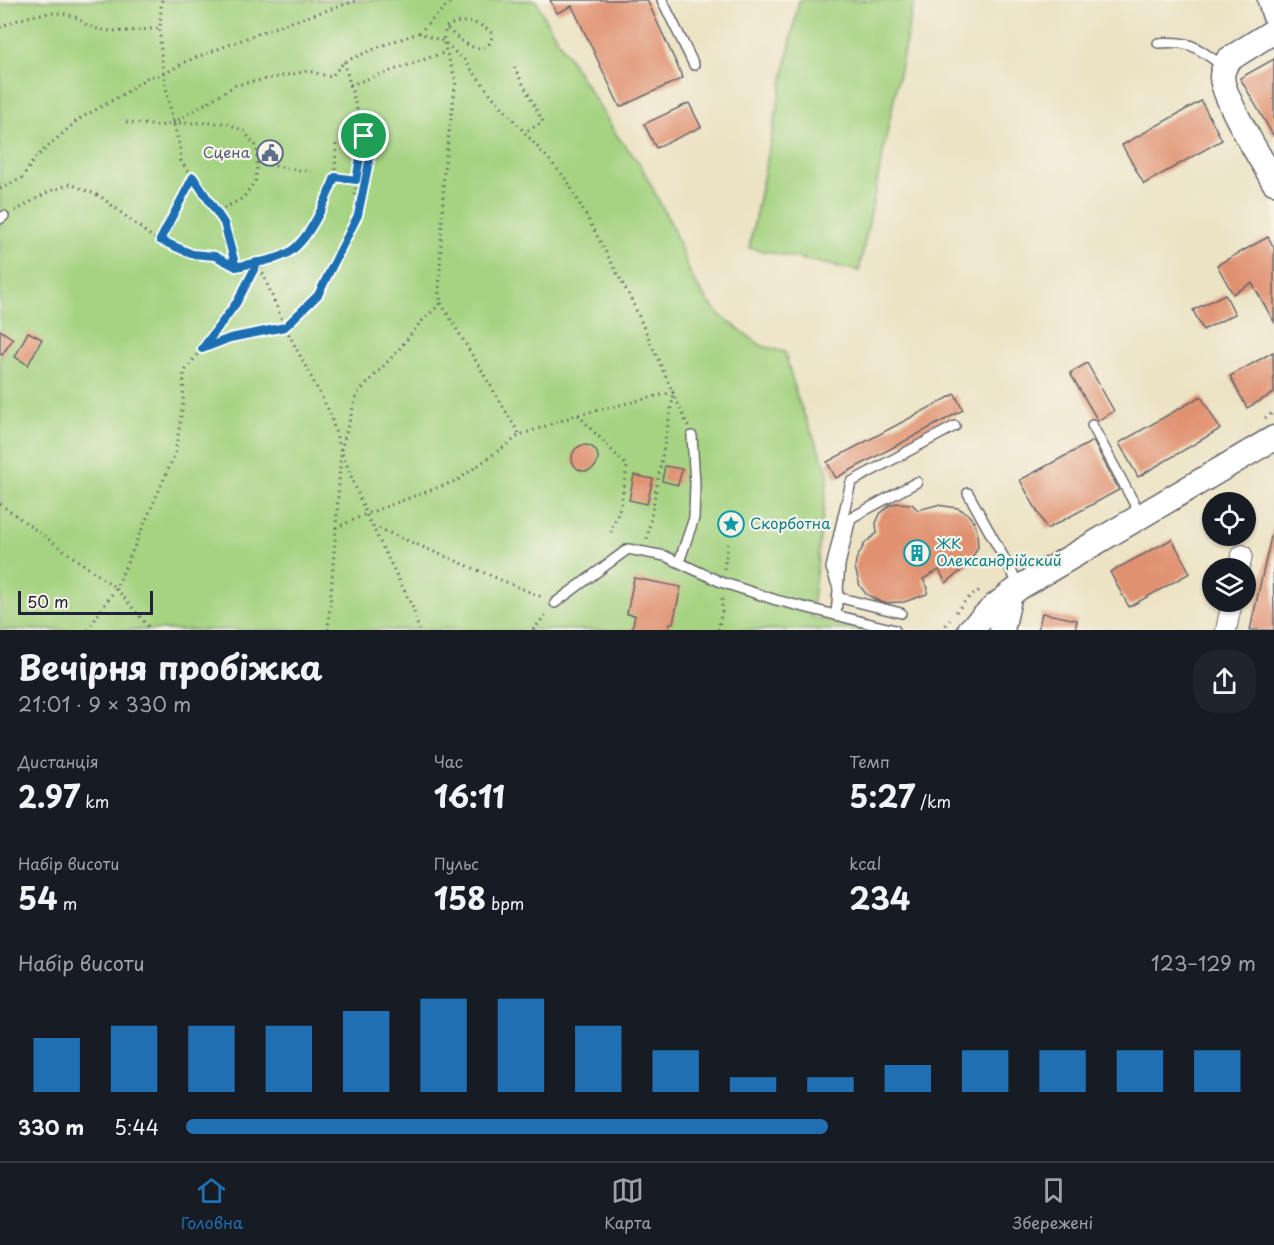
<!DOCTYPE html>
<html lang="uk">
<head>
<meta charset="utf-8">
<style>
	body { margin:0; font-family:"Playpen Sans",sans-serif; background:#20242c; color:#f1f3f6; height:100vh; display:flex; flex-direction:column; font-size:22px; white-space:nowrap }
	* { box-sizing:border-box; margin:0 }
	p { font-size:20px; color:#9ea1a6 }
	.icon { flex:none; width:33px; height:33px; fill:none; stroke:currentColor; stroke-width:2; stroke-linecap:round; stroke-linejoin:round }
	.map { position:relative; height:630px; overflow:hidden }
	.panel { display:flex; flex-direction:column; background:#171b24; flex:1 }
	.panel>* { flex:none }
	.tools { position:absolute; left:1202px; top:492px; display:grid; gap:12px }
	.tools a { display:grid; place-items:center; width:54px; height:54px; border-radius:50%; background:#171b24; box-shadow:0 2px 4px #0004; font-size:30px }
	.scale { position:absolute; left:18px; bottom:15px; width:135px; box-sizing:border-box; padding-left:6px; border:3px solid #22223b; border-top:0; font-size:16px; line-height:21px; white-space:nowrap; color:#22223b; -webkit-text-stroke:4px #f7f3e8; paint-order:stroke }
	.pin { position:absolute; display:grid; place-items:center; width:51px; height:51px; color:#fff; margin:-26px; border:3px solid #fff; border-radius:50%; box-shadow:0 2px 6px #0007 }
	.round { display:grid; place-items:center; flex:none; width:63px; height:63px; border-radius:24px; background:#20242c }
	.head { display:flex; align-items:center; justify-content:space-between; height:102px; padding:0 18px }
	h1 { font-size:33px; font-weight:700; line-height:45px }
	.metrics { display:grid; grid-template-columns:repeat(3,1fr); gap:9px; height:102px; padding:6px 18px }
	.metrics div { display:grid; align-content:center }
	.metrics b { font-size:30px; font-weight:700 }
	.metrics small { font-size:16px; font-weight:400 }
	.metrics p { font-size:16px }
	.chart { height:168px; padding:12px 18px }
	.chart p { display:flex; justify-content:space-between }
	.chart svg { width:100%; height:108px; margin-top:6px; stroke:#1f6fb2; stroke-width:6 }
	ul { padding:0 18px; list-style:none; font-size:20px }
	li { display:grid; grid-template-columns:96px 72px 1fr; align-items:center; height:45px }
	li i { height:15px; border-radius:8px; background:#1f6fb2 }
	.dock { display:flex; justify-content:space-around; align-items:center; height:84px; border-top:2px solid #363941; background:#171b24; font-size:16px; color:#9ea1a6 }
	.dock a { display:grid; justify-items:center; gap:3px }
	.dock .on { color:#1f6fb2 }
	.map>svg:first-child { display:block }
</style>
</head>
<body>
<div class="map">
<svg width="1274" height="630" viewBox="0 0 1274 630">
	<rect width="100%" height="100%" fill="#f7f3e8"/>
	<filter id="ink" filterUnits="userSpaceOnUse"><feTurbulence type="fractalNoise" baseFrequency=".0167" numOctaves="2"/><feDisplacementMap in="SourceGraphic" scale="12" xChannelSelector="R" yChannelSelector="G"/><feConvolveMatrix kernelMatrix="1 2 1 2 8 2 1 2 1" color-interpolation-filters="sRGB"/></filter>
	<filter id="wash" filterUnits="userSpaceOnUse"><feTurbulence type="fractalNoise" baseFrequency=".008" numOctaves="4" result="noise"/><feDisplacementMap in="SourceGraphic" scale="24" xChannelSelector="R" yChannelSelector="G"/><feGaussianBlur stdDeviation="1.35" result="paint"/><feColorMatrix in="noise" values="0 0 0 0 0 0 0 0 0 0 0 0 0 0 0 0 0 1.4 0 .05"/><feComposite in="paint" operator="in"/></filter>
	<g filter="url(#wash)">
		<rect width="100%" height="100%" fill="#ece3c4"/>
		<!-- green -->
		<g fill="#a5d381" stroke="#647a5e" stroke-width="1.5">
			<path d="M22 0H536L545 19 618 137 640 164 672 226 692 278 706 299 721 316 762 346 785 352 797 397 828 472 811 617 870 630H0V5Z"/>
			<path d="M799 0H914L859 271 749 248Z"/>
		</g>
		<g id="blocks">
			<!-- building -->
			<g fill="#e0916f">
				<path d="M550 0H647L683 78 620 107 572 6 557 13Z"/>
				<path d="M1274 59V137L1240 78Z"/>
				<path d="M1201 101 1222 140 1144 184 1122 145Z"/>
				<path d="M689 103 701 127 656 148 644 124Z"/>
				<path d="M1268 237 1274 248V322L1252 283 1233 294 1217 265Z"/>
				<path d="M1225 294 1235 314 1203 330 1193 310Z"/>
				<path d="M0 330 13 339 2 355 0 354Z"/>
				<path d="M28 332 42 339 28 365 15 357Z"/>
				<path d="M1273 352 1274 393 1247 408 1230 376Z"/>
				<path d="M1087 363 1114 411 1098 421 1070 373Z"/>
				<path d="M955 394 963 410 836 478 827 462Z"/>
				<path d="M1201 396 1220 429 1138 477 1119 443Z"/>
				<path d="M1093 441 1119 490 1047 529 1020 480Z"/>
				<circle cx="585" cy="458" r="13"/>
				<path d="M665 466 682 469 678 485 662 481Z"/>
				<path d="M634 475 653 479 647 504 629 500Z"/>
				<path d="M897 503 912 504 918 510 937 505 958 508 967 513 974 522 977 531 978 547 969 564 946 583 939 570 923 579 928 588 927 594 904 602 882 603 866 594 860 586 855 568 856 560 865 543 877 533 876 523 880 514 890 505Z"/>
				<path d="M1273 528 1274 630H1250Z"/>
				<path d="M1172 539 1190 573 1129 607 1110 572Z"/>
				<path d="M634 578 681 587 673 623H670L669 630H632L635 615 627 614Z"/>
				<path d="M1042 613 1077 620 1075 630H1038Z"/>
			</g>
		</g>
	</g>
	<g filter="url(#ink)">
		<use href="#blocks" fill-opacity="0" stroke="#69666b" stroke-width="1.5"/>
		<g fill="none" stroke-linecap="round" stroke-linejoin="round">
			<!-- service casing -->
			<g stroke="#69666b" stroke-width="12">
				<g id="service">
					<path d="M662 0 694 65"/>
					<path d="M1158 43C1193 40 1197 48 1224 67"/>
					<path d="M0 219 4 216"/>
					<path d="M1092 425 1141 516"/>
					<path d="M968 493 1019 585"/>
					<path d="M679 562 694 518 695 484 692 436"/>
					<path d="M838 588 831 568 851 482 955 426"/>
					<path d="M837 597 901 613"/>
					<path d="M555 603 628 549 665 556 721 582 776 600 895 630"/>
					<path d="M836 615 840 565 851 518 917 482"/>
				</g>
			</g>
			<!-- minor casing -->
			<g stroke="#69666b" stroke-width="22">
				<g id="minor">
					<path d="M1239 568 1242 555 1239 568"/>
					<path d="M1226 630 1232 602"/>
				</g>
			</g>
			<!-- tertiary casing -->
			<g stroke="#69666b" stroke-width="27">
				<g id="tertiary">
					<path d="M1270 0 1274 14"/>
					<path d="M1274 31 1228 60C1225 66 1222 71 1222 77 1223 99 1262 160 1274 182"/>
					<path d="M970 630 996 605 1020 587 1274 438"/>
					<path d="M1002 630 1010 594"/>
				</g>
			</g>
			<!-- path -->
			<g stroke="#69666b" stroke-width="3" stroke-dasharray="1.5 4.5" stroke-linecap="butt">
				<path d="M162 0C155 49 168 102 180 148L181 161 223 223 236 266"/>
				<path d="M0 27C21 18 50 8 73 16 81 19 86 26 94 28 114 34 139 30 160 28"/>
				<path d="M419 33 452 0"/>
				<path d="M514 67 543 122 525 132"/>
				<path d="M350 85 446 52"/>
				<path d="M126 122 159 126 173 123H227L244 131 257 147V167L255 181 243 198 217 212"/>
				<path d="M173 123 236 85 308 71 331 77 344 62 386 44 419 33 443 41 464 60 493 97 567 180 631 299 688 426"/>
				<path d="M257 163 311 172"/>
				<path d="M335 177 356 180"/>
				<path d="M0 189 22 178 35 158 79 119 124 94 148 77 164 74 187 61 270 29 358 0"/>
				<path d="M15 211 48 192 70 184 100 196 152 237 192 254 215 256 236 267 283 256 299 243 322 209 335 177 336 142"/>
				<path d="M358 213 355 196 364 137"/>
				<path d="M160 240 193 178"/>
				<path d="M258 262 285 327 329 411 341 450 366 514 413 608 419 630"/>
				<path d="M441 303 520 435"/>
				<path d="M202 349 230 338 285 327 318 295 358 215 370 157 344 62"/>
				<path d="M578 415 627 466 621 505 611 532"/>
				<path d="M1265 418 1274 412"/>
				<path d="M0 504 116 588 151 630"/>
				<path d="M373 526 544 598"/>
				<path d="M336 528 341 450 357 394 397 352 420 323 441 303 439 293 444 170 456 81 443 41 446 27C461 18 478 21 491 32 492 37 492 41 488 45 475 56 454 35 446 27"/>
				<path d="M724 569 728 543"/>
				<path d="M956 612 967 599 980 590"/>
				<path d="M88 630 116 588 175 454 183 404 184 372 237 302 258 262"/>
				<path d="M328 630 336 528 366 514 458 480 520 435 577 415 674 392 647 539"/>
				<path d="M533 630 547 613"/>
				<path d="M718 630 722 611V596"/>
				<path d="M942 630 950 620"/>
			</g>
			<!-- service -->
			<use href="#service" stroke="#fff" stroke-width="9"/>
			<!-- minor -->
			<use href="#minor" stroke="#fff" stroke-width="20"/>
			<!-- tertiary -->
			<use href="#tertiary" stroke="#fff" stroke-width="24"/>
		</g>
	</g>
	<g fill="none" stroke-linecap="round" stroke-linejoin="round" filter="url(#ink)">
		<!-- route casing -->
		<g stroke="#fff" stroke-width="12">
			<path id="route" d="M364 136 356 180 335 177C325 202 308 246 282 256 268 262 251 263 236 267L224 223 193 177 160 240 192 254 215 256 236 267 258 262 237 302 202 349 230 338 285 327 318 295 358 215 370 157 364 136"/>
		</g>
		<!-- route -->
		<use href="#route" stroke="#1f6fb2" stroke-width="8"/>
	</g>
	<!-- icons -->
	<defs>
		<g id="civic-ring" transform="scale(1.35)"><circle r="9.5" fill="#f7f3e8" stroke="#5c6f8a" stroke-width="1.5"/><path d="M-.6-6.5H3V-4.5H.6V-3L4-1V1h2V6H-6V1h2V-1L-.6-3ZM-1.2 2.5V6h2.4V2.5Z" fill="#5c6f8a"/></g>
		<g id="sight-ring" transform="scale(1.35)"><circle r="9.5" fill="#f7f3e8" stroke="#0f9aa8" stroke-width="1.5"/><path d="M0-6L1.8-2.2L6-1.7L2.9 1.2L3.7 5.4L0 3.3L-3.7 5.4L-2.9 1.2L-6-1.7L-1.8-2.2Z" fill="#0f9aa8"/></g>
		<g id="building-ring" transform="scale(1.35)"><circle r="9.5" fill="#f7f3e8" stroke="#0f9aa8" stroke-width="1.5"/><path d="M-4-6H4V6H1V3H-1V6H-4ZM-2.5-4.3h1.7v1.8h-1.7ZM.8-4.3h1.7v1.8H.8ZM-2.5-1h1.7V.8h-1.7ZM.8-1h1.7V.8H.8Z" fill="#0f9aa8"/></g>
	</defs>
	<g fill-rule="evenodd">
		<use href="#civic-ring" x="270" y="153"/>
		<use href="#sight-ring" x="731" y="524"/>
		<use href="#building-ring" x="917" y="553"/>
	</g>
	<g text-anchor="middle" stroke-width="4.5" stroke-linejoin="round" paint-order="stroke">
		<!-- service labels -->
		<g font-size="15" fill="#4e5e75" stroke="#f7f3e8" text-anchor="end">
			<text x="250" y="158">Сцена</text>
		</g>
		<!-- culture labels -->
		<g font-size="15" fill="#0d838f" stroke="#f7f3e8" text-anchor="start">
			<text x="750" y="529">Скорботна</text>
			<text x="936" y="549">ЖК<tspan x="936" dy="17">Олександрійский</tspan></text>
		</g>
	</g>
</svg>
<div class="tools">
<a><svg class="icon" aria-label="locate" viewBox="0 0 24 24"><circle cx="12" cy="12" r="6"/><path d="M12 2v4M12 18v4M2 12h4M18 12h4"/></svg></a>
<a><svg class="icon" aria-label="layers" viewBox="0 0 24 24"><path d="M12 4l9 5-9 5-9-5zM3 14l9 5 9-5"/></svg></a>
</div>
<div class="scale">50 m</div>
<div class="pin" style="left:364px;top:136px;background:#1e9e55"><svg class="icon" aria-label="arrive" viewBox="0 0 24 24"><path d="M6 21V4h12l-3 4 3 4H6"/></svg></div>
</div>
<section class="panel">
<div class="head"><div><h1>Вечірня пробіжка</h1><p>21:01 · 9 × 330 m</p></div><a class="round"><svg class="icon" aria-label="share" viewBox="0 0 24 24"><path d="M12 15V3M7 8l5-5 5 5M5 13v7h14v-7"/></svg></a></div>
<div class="metrics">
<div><p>Дистанція</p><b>2.97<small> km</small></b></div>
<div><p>Час</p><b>16:11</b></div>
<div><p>Темп</p><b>5:27<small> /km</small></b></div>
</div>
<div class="metrics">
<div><p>Набір висоти</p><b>54<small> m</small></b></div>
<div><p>Пульс</p><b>158<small> bpm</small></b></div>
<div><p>kcal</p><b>234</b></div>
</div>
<div class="chart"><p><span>Набір висоти</span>123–129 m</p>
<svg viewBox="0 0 160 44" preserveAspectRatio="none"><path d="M5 44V22M15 44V17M25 44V17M35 44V17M45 44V11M55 44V6M65 44V6M75 44V17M85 44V27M95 44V38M105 44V38M115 44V33M125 44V27M135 44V27M145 44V27M155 44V27"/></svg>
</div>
<ul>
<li><b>330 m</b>5:44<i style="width:60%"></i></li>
</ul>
</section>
<nav class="dock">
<a class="on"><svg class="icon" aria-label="home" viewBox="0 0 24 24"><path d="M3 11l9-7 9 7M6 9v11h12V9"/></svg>Головна</a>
<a><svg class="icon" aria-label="map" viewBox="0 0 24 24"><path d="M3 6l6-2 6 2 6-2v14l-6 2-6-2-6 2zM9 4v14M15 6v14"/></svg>Карта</a>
<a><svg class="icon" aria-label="saved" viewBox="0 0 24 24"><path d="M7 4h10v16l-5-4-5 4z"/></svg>Збережені</a>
</nav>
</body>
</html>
